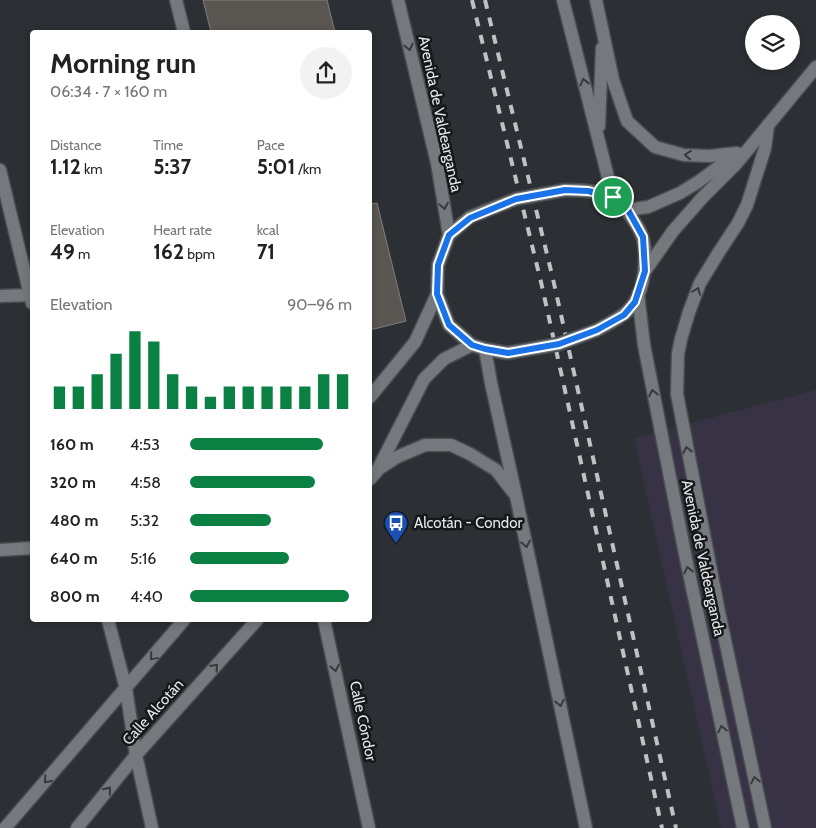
<!DOCTYPE html>
<html lang="en">
<head>
<meta charset="utf-8">
<style>
	body { margin:0; font-family:Cabin,sans-serif; background:#f2f2f2; color:#222; height:100vh; display:flex; flex-direction:column; font-size:19px; white-space:nowrap }
	* { box-sizing:border-box; margin:0 }
	p { font-size:16px; color:#767676 }
	.icon { flex:none; width:28px; height:28px; fill:none; stroke:currentColor; stroke-width:2; stroke-linecap:round; stroke-linejoin:round }
	.map { position:relative; flex:1; overflow:hidden }
	.side { position:absolute; left:30px; top:30px; width:342px; height:592px; display:flex; flex-direction:column; background:#fff; border-radius:5px; box-shadow:0 2px 8px #0003 }
	.side>* { flex:none }
	.tools { position:absolute; left:745px; top:15px; display:grid; gap:10px }
	.tools a { display:grid; place-items:center; width:55px; height:55px; border-radius:50%; background:#fff; box-shadow:0 2px 8px #0003; font-size:25px }
	.pin { position:absolute; display:grid; place-items:center; width:42px; height:42px; color:#fff; margin:-21px; border:2px solid #fff; border-radius:50%; box-shadow:0 1px 5px #0007 }
	.round { display:grid; place-items:center; flex:none; width:52px; height:52px; border-radius:26px; background:#f2f2f2 }
	.headline { display:flex; align-items:center; justify-content:space-between; height:85px; padding:0 20px }
	h1 { font-size:28px; font-weight:800; line-height:38px }
	.metrics { display:grid; grid-template-columns:repeat(3,1fr); gap:8px; height:85px; padding:5px 20px }
	.metrics div { display:grid; align-content:center }
	.metrics b { font-size:21px; font-weight:800 }
	.metrics small { font-size:14px; font-weight:400 }
	.metrics p { font-size:14px }
	.chart { height:140px; padding:10px 20px }
	.chart p { display:flex; justify-content:space-between }
	.chart svg { width:100%; height:90px; margin-top:5px; stroke:#0b8043; stroke-width:6 }
	ul { padding:0 20px; list-style:none; font-size:16px }
	li { display:grid; grid-template-columns:80px 60px 1fr; align-items:center; height:38px }
	li i { height:12px; border-radius:6px; background:#0b8043 }
	.map>svg:first-child { display:block }
</style>
</head>
<body>
<div class="map">
<svg width="816" height="828" viewBox="0 0 816 828">
	<rect width="100%" height="100%" fill="#2c2f33"/>
	<!-- industrial -->
	<path fill="#383344" d="M816 390V828H721L634 438Z"/>
	<!-- building -->
	<g fill="#5a5753" stroke="#817e79">
		<path d="M203 0H327L335 32H211Z"/>
		<path d="M377 203 406 321 370 330V204Z"/>
	</g>
	<g fill="none" stroke-linecap="round" stroke-linejoin="round">
		<!-- street casing -->
		<g stroke="#4a4d50" stroke-width="15">
			<g id="street">
				<path d="M176 0 184 32"/>
				<path d="M398 0 437 163 449 235"/>
				<path d="M563 0 613 197"/>
				<path d="M596 0 613 80 627 121 655 147 684 155 709 156 737 153"/>
				<path d="M599 126 602 48"/>
				<path d="M0 170 32 303"/>
				<path d="M565 190C578 190 603 191 614 198 624 205 640 227 643 239 647 257 645 287 634 303 626 316 611 322 597 330"/>
				<path d="M627 210 648 207 680 193 698 182 736 154"/>
				<path d="M470 217 449 235 438 265 437 294 449 325 472 345 485 349 507 353"/>
				<path d="M645 271 673 231 702 198 736 164 816 67"/>
				<path d="M638 294 644 345 686 559 743 828"/>
				<path d="M0 296 31 295"/>
				<path d="M485 349 491 383 516 496 586 828"/>
				<path d="M370 397 415 342 437 294"/>
				<path d="M377 470 397 457 425 445H451L470 454 496 470 513 492"/>
				<path d="M370 479 377 471 424 379 444 359 472 345"/>
				<path d="M0 550 32 548"/>
				<path d="M108 620 126 689 136 755 152 828"/>
				<path d="M324 620 369 828"/>
				<path d="M5 828 184 620"/>
				<path d="M77 828 136 755 257 620"/>
				<path d="M765 828 719 612 677 394 678 354 681 339 689 312 700 283 719 252 738 223 747 205 765 148 768 125"/>
			</g>
		</g>
		<!-- street -->
		<use href="#street" stroke="#75797e" stroke-width="12"/>
		<!-- rail -->
		<g stroke="#bfc2c5" stroke-width="4" stroke-dasharray="9 9" stroke-linecap="butt">
			<path d="M472 0 541 282 662 828"/>
			<path d="M485 0 553 279 676 828"/>
		</g>
		<!-- street-bridge casing -->
		<g stroke="#4a4d50" stroke-width="15" stroke-linecap="butt">
			<g id="street-bridge">
				<path d="M470 217 516 199 565 190"/>
				<path d="M507 353 559 344 597 330"/>
			</g>
		</g>
		<!-- street-bridge -->
		<use href="#street-bridge" stroke="#75797e" stroke-width="12"/>
	</g>
	<!-- one-way arrows -->
	<defs><path id="oneway-chevron" d="M-2-3.5L2.5 0L-2 3.5" fill="none" stroke-width="1.6" stroke-linecap="round" stroke-linejoin="round" transform="scale(1.25)"/></defs>
	<g stroke="#37393c">
		<use href="#oneway-chevron" transform="translate(409 47) rotate(77)"/>
		<use href="#oneway-chevron" transform="translate(584 82) rotate(-104)"/>
		<use href="#oneway-chevron" transform="translate(688 155) rotate(-175)"/>
		<use href="#oneway-chevron" transform="translate(444 206) rotate(80)"/>
		<use href="#oneway-chevron" transform="translate(697 291) rotate(-69)"/>
		<use href="#oneway-chevron" transform="translate(653 393) rotate(-101)"/>
		<use href="#oneway-chevron" transform="translate(687 450) rotate(-101)"/>
		<use href="#oneway-chevron" transform="translate(526 544) rotate(78)"/>
		<use href="#oneway-chevron" transform="translate(688 570) rotate(-102)"/>
		<use href="#oneway-chevron" transform="translate(153 657) rotate(130)"/>
		<use href="#oneway-chevron" transform="translate(215 667) rotate(-48)"/>
		<use href="#oneway-chevron" transform="translate(335 668) rotate(78)"/>
		<use href="#oneway-chevron" transform="translate(560 703) rotate(78)"/>
		<use href="#oneway-chevron" transform="translate(722 729) rotate(-102)"/>
		<use href="#oneway-chevron" transform="translate(47 780) rotate(131)"/>
		<use href="#oneway-chevron" transform="translate(755 780) rotate(-102)"/>
		<use href="#oneway-chevron" transform="translate(108 790) rotate(-51)"/>
	</g>
	<g fill="none" stroke-linecap="round" stroke-linejoin="round">
		<!-- route casing -->
		<g stroke="#fff" stroke-width="10">
			<path id="route" d="M565 190 588 191 613 197 628 210 643 237 645 271 635 302 624 315 597 330 559 344 508 353 485 349 472 345 449 325 437 294 438 265 449 235 470 218 516 199Z"/>
		</g>
		<!-- route -->
		<use href="#route" stroke="#1a73e8" stroke-width="6"/>
	</g>
	<!-- icons -->
	<defs>
		<g id="bus-pin" transform="scale(1.25)"><path d="M0 17L-7.5 6A9.5 9.5 0 1 1 7.5 6Z" fill="#1a4fb4" stroke="#151719"/><path d="M-5-6H5V4H4V6H2V4H-2V6H-4V4H-5ZM-3.5-4V0h7V-4ZM-3.5 1.2v1.5H-2V1.2ZM2 1.2v1.5H3.5V1.2Z" fill="#fff"/></g>
	</defs>
	<g fill-rule="evenodd">
		<use href="#bus-pin" x="396" y="523"/>
	</g>
	<g text-anchor="middle" stroke-width="5" stroke-linejoin="round" paint-order="stroke">
		<!-- street labels -->
		<g font-size="15" fill="#e5e8ea" stroke="#151719">
			<text transform="translate(440 114) rotate(78)" y="5">Avenida de Valdearganda</text>
			<text transform="translate(703 558) rotate(78)" y="5">Avenida de Valdearganda</text>
			<text transform="translate(153 712) rotate(-48)" y="5">Calle Alcotán</text>
			<text transform="translate(363 721) rotate(78)" y="5">Calle Cóndor</text>
		</g>
		<!-- poi labels -->
		<g font-size="15" fill="#e5e8ea" stroke="#151719" text-anchor="start">
			<text x="414" y="528">Alcotán - Condor</text>
		</g>
	</g>
</svg>
<div class="tools">
<a><svg class="icon" aria-label="layers" viewBox="0 0 24 24"><path d="M12 4l9 5-9 5-9-5zM3 14l9 5 9-5"/></svg></a>
</div>
<div class="pin" style="left:613px;top:197px;background:#1e9e55"><svg class="icon" aria-label="arrive" viewBox="0 0 24 24"><path d="M6 21V4h12l-3 4 3 4H6"/></svg></div>
<section class="side">
<div class="headline"><div><h1>Morning run</h1><p>06:34 · 7 × 160 m</p></div><a class="round"><svg class="icon" aria-label="share" viewBox="0 0 24 24"><path d="M12 15V3M7 8l5-5 5 5M5 13v7h14v-7"/></svg></a></div>
<div class="metrics">
<div><p>Distance</p><b>1.12<small> km</small></b></div>
<div><p>Time</p><b>5:37</b></div>
<div><p>Pace</p><b>5:01<small> /km</small></b></div>
</div>
<div class="metrics">
<div><p>Elevation</p><b>49<small> m</small></b></div>
<div><p>Heart rate</p><b>162<small> bpm</small></b></div>
<div><p>kcal</p><b>71</b></div>
</div>
<div class="chart"><p><span>Elevation</span>90–96 m</p>
<svg viewBox="0 0 160 44" preserveAspectRatio="none"><path d="M5 44V33M15 44V33M25 44V27M35 44V17M45 44V6M55 44V11M65 44V27M75 44V33M85 44V38M95 44V33M105 44V33M115 44V33M125 44V33M135 44V33M145 44V27M155 44V27"/></svg>
</div>
<ul>
<li><b>160 m</b>4:53<i style="width:82%"></i></li>
<li><b>320 m</b>4:58<i style="width:77%"></i></li>
<li><b>480 m</b>5:32<i style="width:50%"></i></li>
<li><b>640 m</b>5:16<i style="width:61%"></i></li>
<li><b>800 m</b>4:40<i style="width:98%"></i></li>
</ul>
</section>
</div>
</body>
</html>
